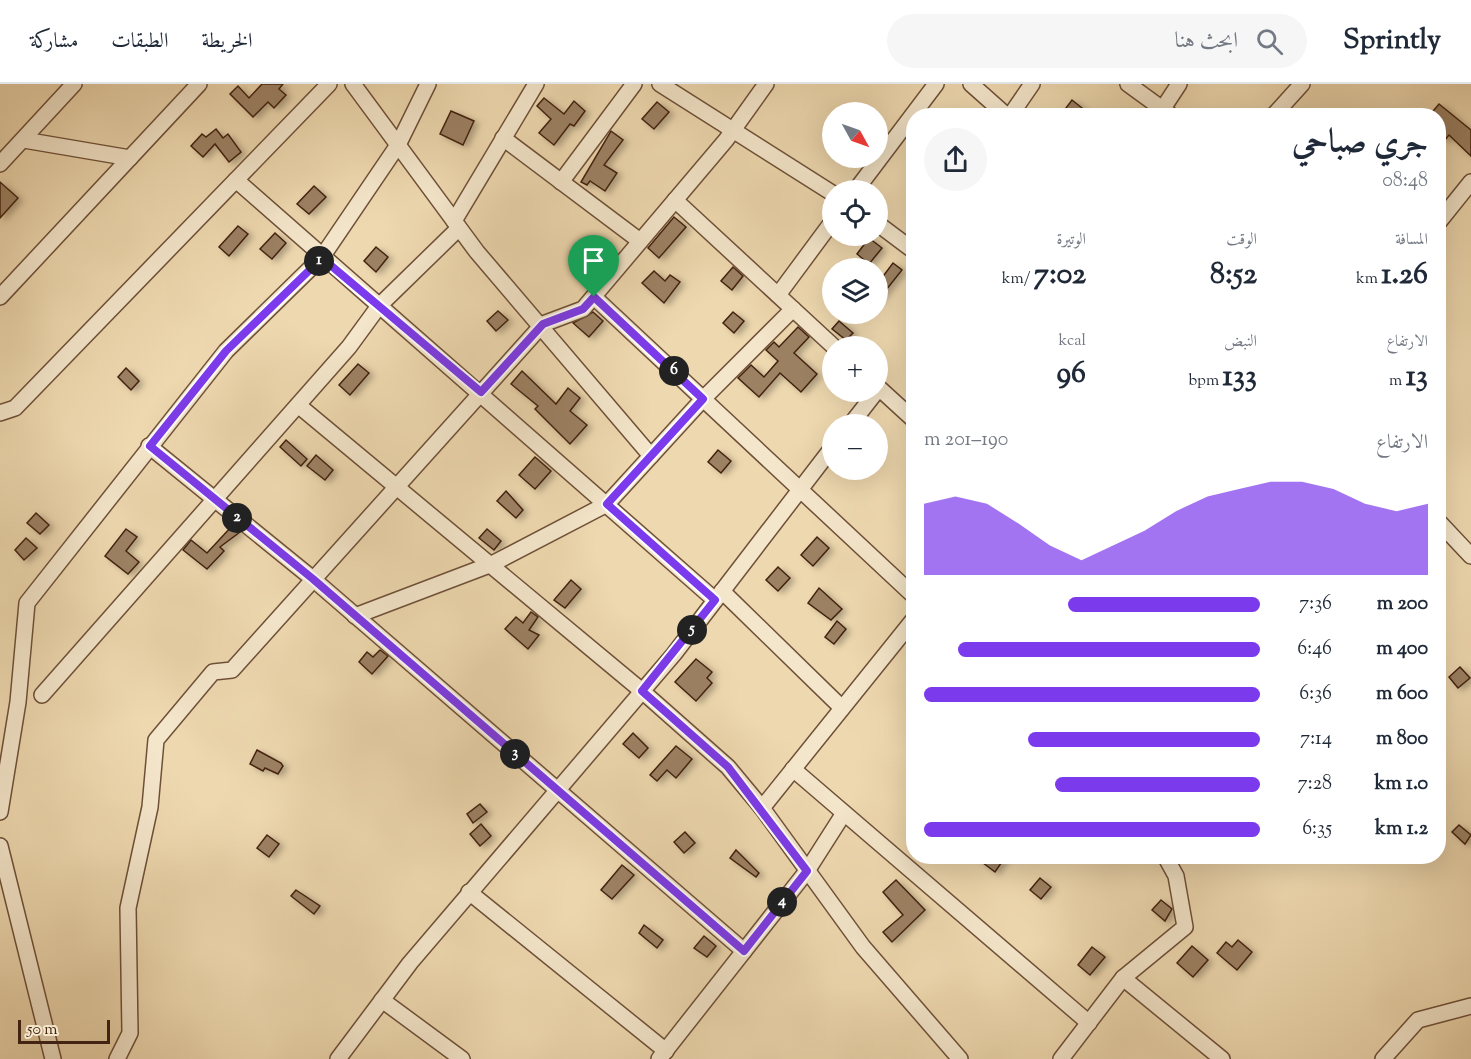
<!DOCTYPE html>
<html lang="ar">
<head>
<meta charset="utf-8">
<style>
	body { margin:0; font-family:"Sorts Mill Goudy",Amiri,serif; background:#f6f6f7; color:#1f2937; direction:rtl; height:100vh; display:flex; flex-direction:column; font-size:22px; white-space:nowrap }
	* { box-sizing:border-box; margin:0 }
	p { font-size:20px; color:#747a83 }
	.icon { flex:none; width:33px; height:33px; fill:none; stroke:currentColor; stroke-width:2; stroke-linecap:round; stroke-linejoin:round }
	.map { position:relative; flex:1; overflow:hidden; direction:ltr }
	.panel { position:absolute; left:906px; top:24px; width:540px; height:756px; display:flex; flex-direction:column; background:#fff; border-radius:24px; box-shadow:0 6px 24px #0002; direction:rtl }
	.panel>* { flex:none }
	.needle { width:39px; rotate:130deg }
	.tools { position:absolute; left:822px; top:18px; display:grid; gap:12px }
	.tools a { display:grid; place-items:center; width:66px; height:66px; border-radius:50%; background:#fff; box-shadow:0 6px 24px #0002; font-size:30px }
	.scale { position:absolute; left:18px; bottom:15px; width:92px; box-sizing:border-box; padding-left:6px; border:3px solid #432311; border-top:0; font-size:16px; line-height:21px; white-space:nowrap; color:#432311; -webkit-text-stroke:4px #f4e6cb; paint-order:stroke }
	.pin { position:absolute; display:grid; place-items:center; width:51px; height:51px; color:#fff; margin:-62px -26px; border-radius:50% 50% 50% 0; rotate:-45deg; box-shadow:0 0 6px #0007 }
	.pin .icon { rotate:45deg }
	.km { position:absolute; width:30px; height:30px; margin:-15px; border-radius:50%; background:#222; color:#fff; font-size:16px; line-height:30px; text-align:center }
	.round { display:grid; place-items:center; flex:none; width:63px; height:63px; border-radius:32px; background:#f6f6f7 }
	.head { display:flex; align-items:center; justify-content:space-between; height:102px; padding:0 18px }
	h1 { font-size:33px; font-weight:700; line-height:45px }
	.figures { display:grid; grid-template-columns:repeat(3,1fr); gap:9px; height:102px; padding:6px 18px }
	.figures div { display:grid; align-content:center }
	.figures b { font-size:30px; font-weight:700 }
	.figures small { font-size:16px; font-weight:400 }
	.figures p { font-size:16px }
	.chart { height:168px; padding:12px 18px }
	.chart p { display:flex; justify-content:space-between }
	.chart svg { width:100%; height:108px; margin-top:6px; fill:#7c3aed; opacity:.7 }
	ul { padding:0 18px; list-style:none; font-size:20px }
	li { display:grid; grid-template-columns:96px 72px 1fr; align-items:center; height:45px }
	li i { height:15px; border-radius:8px; background:#7c3aed }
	header { display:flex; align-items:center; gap:36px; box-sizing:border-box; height:84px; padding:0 30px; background:#fff; border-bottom:2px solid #e0e1e3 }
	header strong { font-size:28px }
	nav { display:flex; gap:33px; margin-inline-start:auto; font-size:21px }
	.search { width:420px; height:54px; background:#f6f6f7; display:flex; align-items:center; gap:15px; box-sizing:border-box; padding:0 21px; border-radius:33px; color:#747a83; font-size:22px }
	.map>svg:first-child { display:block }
</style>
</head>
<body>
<header>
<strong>Sprintly</strong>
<div class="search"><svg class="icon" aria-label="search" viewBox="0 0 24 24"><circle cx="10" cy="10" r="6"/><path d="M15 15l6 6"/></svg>ابحث هنا</div>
<nav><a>الخريطة</a><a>الطبقات</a><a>مشاركة</a></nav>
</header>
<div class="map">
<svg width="1471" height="975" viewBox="0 0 1471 975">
	<defs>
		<filter id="shadow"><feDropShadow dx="4.5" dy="2.5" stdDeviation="3" flood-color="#0004"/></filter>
	</defs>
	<rect width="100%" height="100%" fill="#eed8af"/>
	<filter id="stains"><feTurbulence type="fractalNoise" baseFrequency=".00333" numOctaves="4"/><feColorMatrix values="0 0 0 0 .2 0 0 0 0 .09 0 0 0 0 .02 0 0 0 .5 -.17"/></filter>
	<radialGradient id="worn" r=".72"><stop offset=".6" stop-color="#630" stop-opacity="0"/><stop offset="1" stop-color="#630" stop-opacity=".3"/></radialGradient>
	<!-- building -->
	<g fill="#9c8163" stroke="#432311" stroke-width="1.5" filter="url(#shadow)">
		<path d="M262 0H283L279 5 286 11 274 24 268 18 253 33 230 10 238 2 249 14Z"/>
		<path d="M544 14 564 30 574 17 585 27 574 42 570 40 554 61 539 49 551 35 537 22Z"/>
		<path d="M1072 16 1092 32H1060Z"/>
		<path d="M657 18 669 28 654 45 642 35Z"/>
		<path d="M1439 20 1471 46V72L1449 51 1445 56 1438 50V32H1429Z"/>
		<path d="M451 27 474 37 463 61 440 50Z"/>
		<path d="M216 45 223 54 228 50 241 68 229 78 215 60 203 73 191 62 202 50 206 53Z"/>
		<path d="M611 47 623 56 604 81 617 89 605 107 590 97 587 101 581 98Z"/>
		<path d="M0 98 18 114 0 134Z"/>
		<path d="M314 102 326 113 309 130 297 120Z"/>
		<path d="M674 133 686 143 659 174 648 164Z"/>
		<path d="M238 142 248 150 229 172 219 163Z"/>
		<path d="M275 149 286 159 272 175 260 165Z"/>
		<path d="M869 154 882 164 869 180 857 170Z"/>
		<path d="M376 163 388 173 376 188 364 177Z"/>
		<path d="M893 179 902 186 878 216V199Z"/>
		<path d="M733 183 743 192 732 206 721 197Z"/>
		<path d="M654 187 665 197 670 191 680 198 664 219 642 199Z"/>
		<path d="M498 227 508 236 496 247 487 237Z"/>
		<path d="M593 228 603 237 589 253 573 239Z"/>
		<path d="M733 228 744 237 734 249 723 239Z"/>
		<path d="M839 237 853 249 846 256 832 245Z"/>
		<path d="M798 243 809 253 794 269 817 290 801 308 780 289 759 313 738 294 751 281 764 293 778 277 766 266 774 258 779 263Z"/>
		<path d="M358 280 369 289 350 311 339 301Z"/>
		<path d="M126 284 139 297 131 306 118 293Z"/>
		<path d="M522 287 556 320 568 304 580 314 570 327 587 341 570 360 535 325 538 322 511 300Z"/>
		<path d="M286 356 307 375 301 382 280 363Z"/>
		<path d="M718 366 731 377 721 389 708 378Z"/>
		<path d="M316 371 333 386 325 396 307 382Z"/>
		<path d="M535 373 551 387 535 405 519 391Z"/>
		<path d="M506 407 523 426 516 434 497 417Z"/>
		<path d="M36 429 49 441 40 450 27 439Z"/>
		<path d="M232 442 240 448 220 463 224 467 207 485 183 466 191 456 207 469Z"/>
		<path d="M126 445 137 453 126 467 139 478 128 490 105 472Z"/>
		<path d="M487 445 501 457 494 466 479 454Z"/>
		<path d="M817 453 829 464 813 482 801 471Z"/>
		<path d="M26 454 37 464 24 476 15 466Z"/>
		<path d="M778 483 790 494 778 507 766 496Z"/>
		<path d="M571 496 581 505 565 524 554 516Z"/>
		<path d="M819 504 842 525 831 536 808 519Z"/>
		<path d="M531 528 538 533 529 546 539 551 528 565 505 545 516 533 523 539Z"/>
		<path d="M837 537 846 545 834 560 825 553Z"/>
		<path d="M380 566 388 572 372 590 359 578 367 568 373 573Z"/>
		<path d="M696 575 712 588 707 594 712 599 696 617 675 598Z"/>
		<path d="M1460 583 1470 594 1458 604 1449 593Z"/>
		<path d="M633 649 648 664 639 674 623 660Z"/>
		<path d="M676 662 692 675 676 694 667 686 657 697 650 691Z"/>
		<path d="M257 666 281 679 283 682 278 690 265 684 263 687 250 680Z"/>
		<path d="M480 720 487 728 473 739 467 730Z"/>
		<path d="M481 740 491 752 480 762 470 750Z"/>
		<path d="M1459 741 1471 751 1465 760 1452 748Z"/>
		<path d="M685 748 695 759 684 769 674 758Z"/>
		<path d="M267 751 279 760 269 773 257 764Z"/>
		<path d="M736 766 759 789 756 793 730 774Z"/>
		<path d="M974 772H1006L995 788Z"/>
		<path d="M622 781 634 791 612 815 601 806Z"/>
		<path d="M1040 794 1051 803 1041 815 1030 806Z"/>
		<path d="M896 796 925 826 892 858 883 848 903 831 883 808Z"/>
		<path d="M296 806 320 822 314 830 291 812Z"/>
		<path d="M1161 816 1172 825 1165 837 1152 826Z"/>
		<path d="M644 841 663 856 657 864 639 849Z"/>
		<path d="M704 852 716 862 707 873 694 864Z"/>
		<path d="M1238 856 1252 868 1237 886 1217 869 1226 858 1232 863Z"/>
		<path d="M1192 862 1208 876 1193 893 1177 879Z"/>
		<path d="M1092 863 1105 873 1090 891 1078 881Z"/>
	</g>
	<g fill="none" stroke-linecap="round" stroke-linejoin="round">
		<!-- minor casing -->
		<g stroke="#6e5038" stroke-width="18">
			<g id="minor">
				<path d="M353 0 477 168 651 372"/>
				<path d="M660 0 832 109"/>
				<path d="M971 0 1007 32"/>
				<path d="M1128 0 1172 32"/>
				<path d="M1010 32 1032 0"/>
				<path d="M1158 32 1179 0"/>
				<path d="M1273 32 1302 0"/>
				<path d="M503 54 640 157"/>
				<path d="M24 56 130 74"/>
				<path d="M0 80 74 0"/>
				<path d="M236 96 715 516"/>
				<path d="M561 98 634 0"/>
				<path d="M856 106 936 0"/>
				<path d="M675 116 833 262"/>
				<path d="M454 137 536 0"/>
				<path d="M1438 139 1471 98"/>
				<path d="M878 140 914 167"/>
				<path d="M778 211 832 138"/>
				<path d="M0 213 199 0"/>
				<path d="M594 213 914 512"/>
				<path d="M878 306 879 304 914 336"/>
				<path d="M298 321 642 607 728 683 762 724"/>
				<path d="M0 329 15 324 329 0"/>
				<path d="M851 340 876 308"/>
				<path d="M149 362 313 495 744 867"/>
				<path d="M1438 437 1471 472"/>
				<path d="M722 507 842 624"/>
				<path d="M355 532 492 480 607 420 703 315 793 225"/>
				<path d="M914 535 762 724 863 863 960 975"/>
				<path d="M42 611 349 263 379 222 459 144"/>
				<path d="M793 685 1089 939"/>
				<path d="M0 728 18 618 27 519 226 267 322 173 398 61 428 0"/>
				<path d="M0 762 53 975"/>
				<path d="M469 808 666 967"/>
				<path d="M1123 894 1222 975"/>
				<path d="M382 916 462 975"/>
				<path d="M117 975 130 949 128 824 150 723 156 656 213 588 232 586 543 240 583 225 726 56 766 0"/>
				<path d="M338 975 410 879 674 570 832 364"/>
				<path d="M659 975 807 787 844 729"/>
				<path d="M1061 975 1123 894 1185 843 1176 792 1165 772"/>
				<path d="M1383 975 1418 936 1471 922"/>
			</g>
		</g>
		<!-- minor -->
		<use href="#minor" stroke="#f4e6cb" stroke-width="15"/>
	</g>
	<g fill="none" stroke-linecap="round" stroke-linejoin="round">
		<!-- route casing -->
		<g stroke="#fff" stroke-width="12">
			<path id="route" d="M322 174 481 308 543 240 583 225 594 213 703 315 607 420 715 516 642 607 728 683 807 787 744 867 313 495 150 362 226 267Z"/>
		</g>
		<!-- route -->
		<use href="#route" stroke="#7c3aed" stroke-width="8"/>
	</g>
	<rect width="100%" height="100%" filter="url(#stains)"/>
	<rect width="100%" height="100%" fill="url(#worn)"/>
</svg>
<div class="tools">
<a><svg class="needle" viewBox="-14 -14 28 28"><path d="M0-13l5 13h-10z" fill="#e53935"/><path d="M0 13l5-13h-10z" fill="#747a83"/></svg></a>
<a><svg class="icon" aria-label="locate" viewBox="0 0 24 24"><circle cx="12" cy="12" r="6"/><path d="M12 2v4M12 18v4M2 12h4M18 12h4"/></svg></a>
<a><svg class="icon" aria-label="layers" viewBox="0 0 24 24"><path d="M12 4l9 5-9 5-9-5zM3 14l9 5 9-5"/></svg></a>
<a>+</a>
<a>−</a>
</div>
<div class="scale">50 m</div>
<div class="pin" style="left:594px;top:213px;background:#1e9e55"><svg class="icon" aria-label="arrive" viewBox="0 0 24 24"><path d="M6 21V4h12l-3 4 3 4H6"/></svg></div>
<b class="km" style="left:319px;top:177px">1</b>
<b class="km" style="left:237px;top:434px">2</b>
<b class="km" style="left:515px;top:670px">3</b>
<b class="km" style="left:782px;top:818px">4</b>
<b class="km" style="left:692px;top:546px">5</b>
<b class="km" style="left:674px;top:287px">6</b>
<section class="panel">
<div class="head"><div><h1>جري صباحي</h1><p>08:48</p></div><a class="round"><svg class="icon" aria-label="share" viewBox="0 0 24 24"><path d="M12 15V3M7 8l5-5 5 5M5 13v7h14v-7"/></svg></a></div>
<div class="figures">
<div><p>المسافة</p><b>1.26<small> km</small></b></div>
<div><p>الوقت</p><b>8:52</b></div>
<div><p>الوتيرة</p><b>7:02<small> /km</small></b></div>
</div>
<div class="figures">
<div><p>الارتفاع</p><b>13<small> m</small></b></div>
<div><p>النبض</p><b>133<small> bpm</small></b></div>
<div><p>kcal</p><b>96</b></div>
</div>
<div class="chart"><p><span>الارتفاع</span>190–201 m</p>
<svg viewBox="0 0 160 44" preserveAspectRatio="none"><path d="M0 44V15L10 12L20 15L30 23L40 32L50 38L60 32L70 26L80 18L90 12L100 9L110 6L120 6L130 9L140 15L150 18L160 15V44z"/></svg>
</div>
<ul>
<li><b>200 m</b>7:36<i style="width:57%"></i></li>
<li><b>400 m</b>6:46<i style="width:90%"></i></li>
<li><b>600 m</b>6:36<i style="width:100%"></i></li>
<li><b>800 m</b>7:14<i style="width:69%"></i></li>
<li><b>1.0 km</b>7:28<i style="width:61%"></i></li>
<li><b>1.2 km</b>6:35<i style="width:100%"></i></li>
</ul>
</section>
</div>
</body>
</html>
